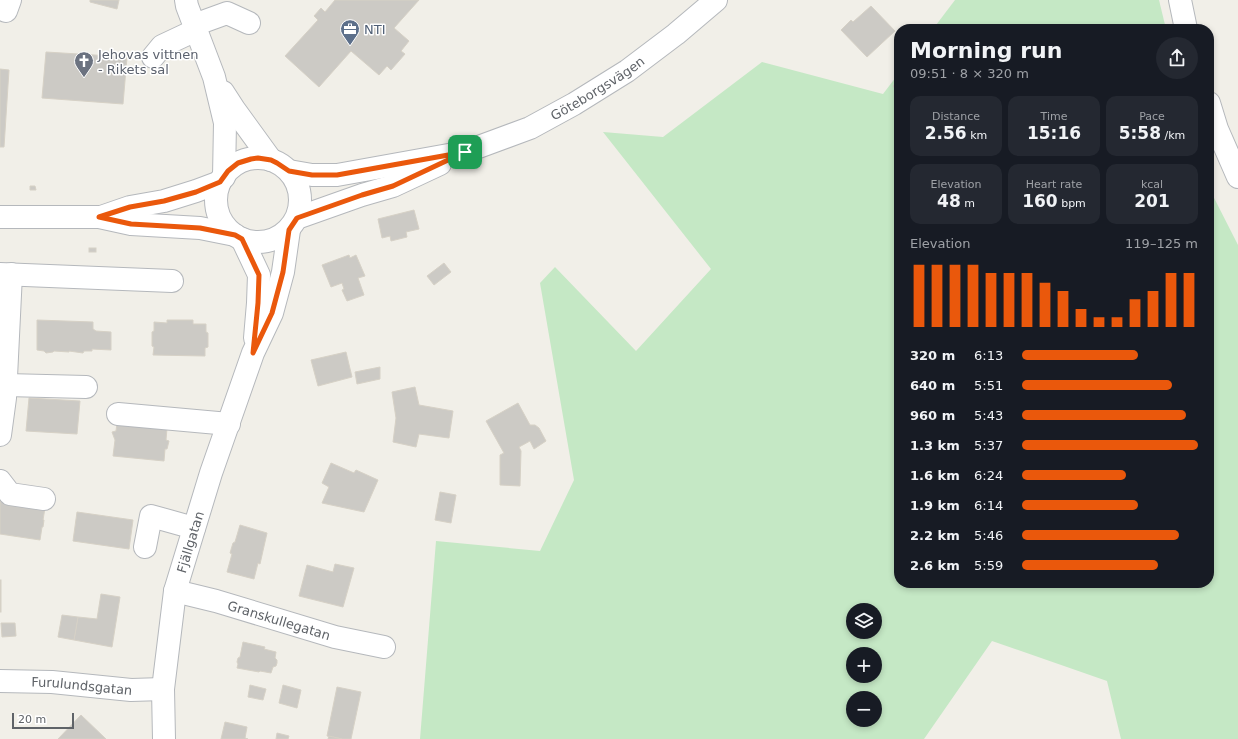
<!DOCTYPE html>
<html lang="en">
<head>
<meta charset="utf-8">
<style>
	body { margin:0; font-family:"DejaVu Sans",sans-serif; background:#242831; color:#f1f3f6; height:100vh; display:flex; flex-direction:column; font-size:15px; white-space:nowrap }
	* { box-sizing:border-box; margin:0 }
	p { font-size:13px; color:#9ea1a6 }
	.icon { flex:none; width:22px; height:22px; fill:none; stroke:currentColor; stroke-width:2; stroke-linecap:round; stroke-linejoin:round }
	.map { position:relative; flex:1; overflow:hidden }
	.side { position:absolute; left:894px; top:24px; width:320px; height:564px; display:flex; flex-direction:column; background:#171b24; border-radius:16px; box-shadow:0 2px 6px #0003 }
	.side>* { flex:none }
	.fabs { position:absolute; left:846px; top:603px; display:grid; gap:8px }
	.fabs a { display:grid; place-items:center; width:36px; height:36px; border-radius:50%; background:#171b24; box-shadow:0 2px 6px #0003; font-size:20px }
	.scale { position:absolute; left:12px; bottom:10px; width:62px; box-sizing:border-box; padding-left:4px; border:2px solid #5f6368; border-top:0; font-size:11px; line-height:14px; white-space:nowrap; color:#5f6368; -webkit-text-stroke:3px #fff; paint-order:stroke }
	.pin { position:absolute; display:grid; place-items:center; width:34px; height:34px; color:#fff; margin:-17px; border-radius:8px; box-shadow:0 2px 6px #0006 }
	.round { display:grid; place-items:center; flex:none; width:42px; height:42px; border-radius:21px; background:#242831 }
	.overview { display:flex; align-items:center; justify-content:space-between; height:68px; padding:0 16px }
	h1 { font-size:22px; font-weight:700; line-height:30px }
	.metrics { display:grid; grid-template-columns:repeat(3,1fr); gap:6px; height:68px; padding:4px 16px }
	.metrics div { display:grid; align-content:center; border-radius:10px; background:#242831; text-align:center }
	.metrics b { font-size:17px; font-weight:700 }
	.metrics small { font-size:11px; font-weight:400 }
	.metrics p { font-size:11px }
	.chart { height:112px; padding:8px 16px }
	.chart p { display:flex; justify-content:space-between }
	.chart svg { width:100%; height:72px; margin-top:4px; stroke:#ea580c; stroke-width:6 }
	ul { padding:0 16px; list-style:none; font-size:13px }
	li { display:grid; grid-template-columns:64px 48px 1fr; align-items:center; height:30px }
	li i { height:10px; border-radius:5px; background:#ea580c }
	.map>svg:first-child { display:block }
</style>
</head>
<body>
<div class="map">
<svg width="1238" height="739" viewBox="0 0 1238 739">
	<rect width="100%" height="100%" fill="#f1efe8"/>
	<!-- green -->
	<g fill="#c5e8c5" fill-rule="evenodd">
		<path d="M955 0H1159L1166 29H933Z"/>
		<path d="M762 62 883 94 899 73V583H1209V188L1238 245V739H1121L1107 681 992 641 924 739H420L436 541 540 551 574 480 540 283 555 267 636 351 711 269 603 132 663 137ZM853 610H875V632H853ZM853 654H875V676H853ZM853 698H875V720H853Z"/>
	</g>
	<!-- building -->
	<g fill="#cccac5" stroke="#d6d1c6">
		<path d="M90 0H119L117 9 90 2Z"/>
		<path d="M335 0H419L394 28 409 41 401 51 405 54 391 70 387 66 379 75 351 51 319 87 285 56 318 20 314 16 321 8 325 12Z"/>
		<path d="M871 6 895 31 867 57 841 30 851 20 853 22Z"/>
		<path d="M46 52 127 57 123 104 42 98Z"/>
		<path d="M0 69 9 70 4 147H0Z"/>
		<path d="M899 80V93L893 86Z"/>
		<path d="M30 186H35L36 190H30Z"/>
		<path d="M414 210 419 229 406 232 407 237 391 241 390 236 382 238 378 219Z"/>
		<rect x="89" y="248" width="7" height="4"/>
		<path d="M349 255 350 258 356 255 365 276 358 278 364 295 347 301 342 290 344 289 342 283 331 287 322 265Z"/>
		<path d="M444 263 451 272 434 285 427 276Z"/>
		<path d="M37 320 93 322V329L96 331 111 332V350L92 349V351H84L83 353 69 351V352L54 351 53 352 46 353 44 351 37 350Z"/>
		<path d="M167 320H193V324H206V332L208 333V347L205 348V356L153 355 154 347 152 346V332L154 331V322L167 323Z"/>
		<path d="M346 352 352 377 318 386 311 360Z"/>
		<path d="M380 367V379L357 384 355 372Z"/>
		<path d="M415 387 419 405 453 411 449 438 419 434 416 447 393 442 396 418 392 392Z"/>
		<path d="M29 398 80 401 77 434 26 431Z"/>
		<path d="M518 403 530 425H535L539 428 546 441 534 449 530 441 519 447 521 451 520 486 500 485V455L504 453 486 421Z"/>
		<path d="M117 423 167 428 166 440 169 441 167 449H165L164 461 113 456 115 440 112 432 116 431Z"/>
		<path d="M331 463 354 473 356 470 378 480 364 512 322 503 329 487 322 483Z"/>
		<path d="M440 492 456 495 451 523 435 520Z"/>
		<path d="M0 501 45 508 43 520H44L43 527H42L40 540 0 534Z"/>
		<path d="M77 512 133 520 129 549 73 541Z"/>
		<path d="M240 525 267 533 260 564 258 563 254 579 227 572 232 554 230 553 233 543 235 542Z"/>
		<path d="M335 564 354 568 343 607 299 596 307 565 333 572Z"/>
		<rect x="0" y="580" width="1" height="32"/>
		<path d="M101 594 120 597 112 647 74 640 78 617 97 619Z"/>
		<path d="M62 615 78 617 74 640 58 637Z"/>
		<path d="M1 623H15L16 636 2 637Z"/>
		<path d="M243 642 265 647 264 649 276 652 275 658 277 660V663L276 666 273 667 271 673 260 671 259 672 237 668 238 664 237 662 238 658 240 657Z"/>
		<path d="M250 685 266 689 263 700 248 697Z"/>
		<path d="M283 685 301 690 297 708 279 703Z"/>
		<path d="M337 687 361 692 351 739H342L327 736Z"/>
		<path d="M81 715 106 739H58Z"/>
		<path d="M225 722 247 727 245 738 248 739H221Z"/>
		<path d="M277 733 289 736 288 739H276Z"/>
		<path d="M329 736 342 739H328Z"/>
	</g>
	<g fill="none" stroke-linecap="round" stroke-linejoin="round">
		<!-- minor casing -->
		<g stroke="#b5b8bc" stroke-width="24">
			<g id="minor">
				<path d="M186 0 187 6 214 77 225 123 224 177"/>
				<path d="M1180 0 1186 29"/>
				<path d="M6 11 10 0"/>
				<path d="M194 25 227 13 249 23"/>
				<path d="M153 57 162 46 196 30"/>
				<path d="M223 92 234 109 271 160"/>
				<path d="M1209 103 1217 129 1238 177"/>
				<circle cx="258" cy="200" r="42"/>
				<path id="s1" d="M289 171 312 175H337L465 152 530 128 574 104 627 71 676 34 716 0"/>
				<path d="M0 217H99L131 224 200 228 235 235"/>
				<path d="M101 217 130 207 164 201 196 191 220 182"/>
				<path d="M297 218 362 195 393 186 440 164"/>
				<path d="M242 239 259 275 258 303 255 338"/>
				<path d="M0 274 172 281"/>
				<path d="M6 385 86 387"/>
				<path d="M118 414 229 424"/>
				<path d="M0 435 5 398 11 274"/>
				<path d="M0 481 10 494 44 499"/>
				<path d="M145 547 151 516 194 528"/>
				<path id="s2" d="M175 591 216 601 335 637 384 647"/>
				<path id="s3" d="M0 681 52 682 131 690 163 689"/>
				<path id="s4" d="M164 739 163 689 175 591 211 473 253 353 272 313 283 272 289 230"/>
			</g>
		</g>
		<!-- minor -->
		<use href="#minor" stroke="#fff" stroke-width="22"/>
	</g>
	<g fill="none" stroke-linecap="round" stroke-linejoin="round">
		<!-- route casing -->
		<g stroke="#fff" stroke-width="8">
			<path id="route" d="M465 152 393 186 362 195 297 218 289 230 283 272 272 313 253 353 258 303 259 275 242 239 235 235 200 228 131 224 99 217 130 207 164 201 196 192 220 182 228 171 238 163 251 159 258 158 271 160 277 163 289 171 312 175H337Z"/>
		</g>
		<!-- route -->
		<use href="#route" stroke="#ea580c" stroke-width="5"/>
	</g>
	<!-- icons -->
	<defs>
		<g id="office-pin" transform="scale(1)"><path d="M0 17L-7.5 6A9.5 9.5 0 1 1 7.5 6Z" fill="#5c6f8a" stroke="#fff"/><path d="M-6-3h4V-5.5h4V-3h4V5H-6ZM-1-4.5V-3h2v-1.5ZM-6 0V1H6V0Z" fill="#fff"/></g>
		<g id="church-pin" transform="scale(1)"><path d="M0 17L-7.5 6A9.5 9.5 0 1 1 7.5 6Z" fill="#6b7280" stroke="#fff"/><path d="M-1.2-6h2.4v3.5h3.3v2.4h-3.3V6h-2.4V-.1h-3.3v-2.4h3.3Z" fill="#fff"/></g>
	</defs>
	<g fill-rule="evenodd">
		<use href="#office-pin" x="350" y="29"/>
		<use href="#church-pin" x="84" y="61"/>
	</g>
	<g text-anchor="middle" stroke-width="3" stroke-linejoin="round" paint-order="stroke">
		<!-- service labels -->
		<g font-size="13" fill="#4e5e75" stroke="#fff" text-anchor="start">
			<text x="364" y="34">NTI</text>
		</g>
		<!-- worship labels -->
		<g font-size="13" fill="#5b616d" stroke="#fff" text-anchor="start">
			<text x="98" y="59">Jehovas vittnen<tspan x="98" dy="15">- Rikets sal</tspan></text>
		</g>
		<!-- street labels -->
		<g font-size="13" fill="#5f6368" stroke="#fff">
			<text dy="5" stroke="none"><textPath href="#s1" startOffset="326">Göteborgsvägen</textPath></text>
			<text dy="5" stroke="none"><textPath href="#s4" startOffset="200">Fjällgatan</textPath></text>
			<text dy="5" stroke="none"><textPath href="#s2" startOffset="108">Granskullegatan</textPath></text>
			<text dy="5" stroke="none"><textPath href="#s3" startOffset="82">Furulundsgatan</textPath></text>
		</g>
	</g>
</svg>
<div class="fabs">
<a><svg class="icon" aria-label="layers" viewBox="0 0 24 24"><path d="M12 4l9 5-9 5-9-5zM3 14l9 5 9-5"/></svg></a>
<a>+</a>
<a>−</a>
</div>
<div class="scale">20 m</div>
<div class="pin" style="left:465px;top:152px;background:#1e9e55"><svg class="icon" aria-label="arrive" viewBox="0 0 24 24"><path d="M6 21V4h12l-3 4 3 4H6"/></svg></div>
<section class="side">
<div class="overview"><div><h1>Morning run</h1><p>09:51 · 8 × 320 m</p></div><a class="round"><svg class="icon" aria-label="share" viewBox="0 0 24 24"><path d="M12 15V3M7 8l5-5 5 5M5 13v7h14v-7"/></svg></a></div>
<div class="metrics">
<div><p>Distance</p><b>2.56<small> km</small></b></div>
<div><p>Time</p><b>15:16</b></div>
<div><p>Pace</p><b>5:58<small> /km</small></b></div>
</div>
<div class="metrics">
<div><p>Elevation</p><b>48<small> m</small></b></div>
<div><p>Heart rate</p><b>160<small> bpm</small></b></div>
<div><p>kcal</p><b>201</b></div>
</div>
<div class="chart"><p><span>Elevation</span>119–125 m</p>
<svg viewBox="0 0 160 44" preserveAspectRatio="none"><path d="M5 44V6M15 44V6M25 44V6M35 44V6M45 44V11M55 44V11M65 44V11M75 44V17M85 44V22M95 44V33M105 44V38M115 44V38M125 44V27M135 44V22M145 44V11M155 44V11"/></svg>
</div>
<ul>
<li><b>320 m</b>6:13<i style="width:66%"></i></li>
<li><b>640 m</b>5:51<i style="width:85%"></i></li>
<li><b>960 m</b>5:43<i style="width:93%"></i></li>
<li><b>1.3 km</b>5:37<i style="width:100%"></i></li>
<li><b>1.6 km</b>6:24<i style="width:59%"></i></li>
<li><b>1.9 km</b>6:14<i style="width:66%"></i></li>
<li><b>2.2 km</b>5:46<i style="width:89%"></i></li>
<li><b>2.6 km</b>5:59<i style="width:77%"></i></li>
</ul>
</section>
</div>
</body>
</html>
